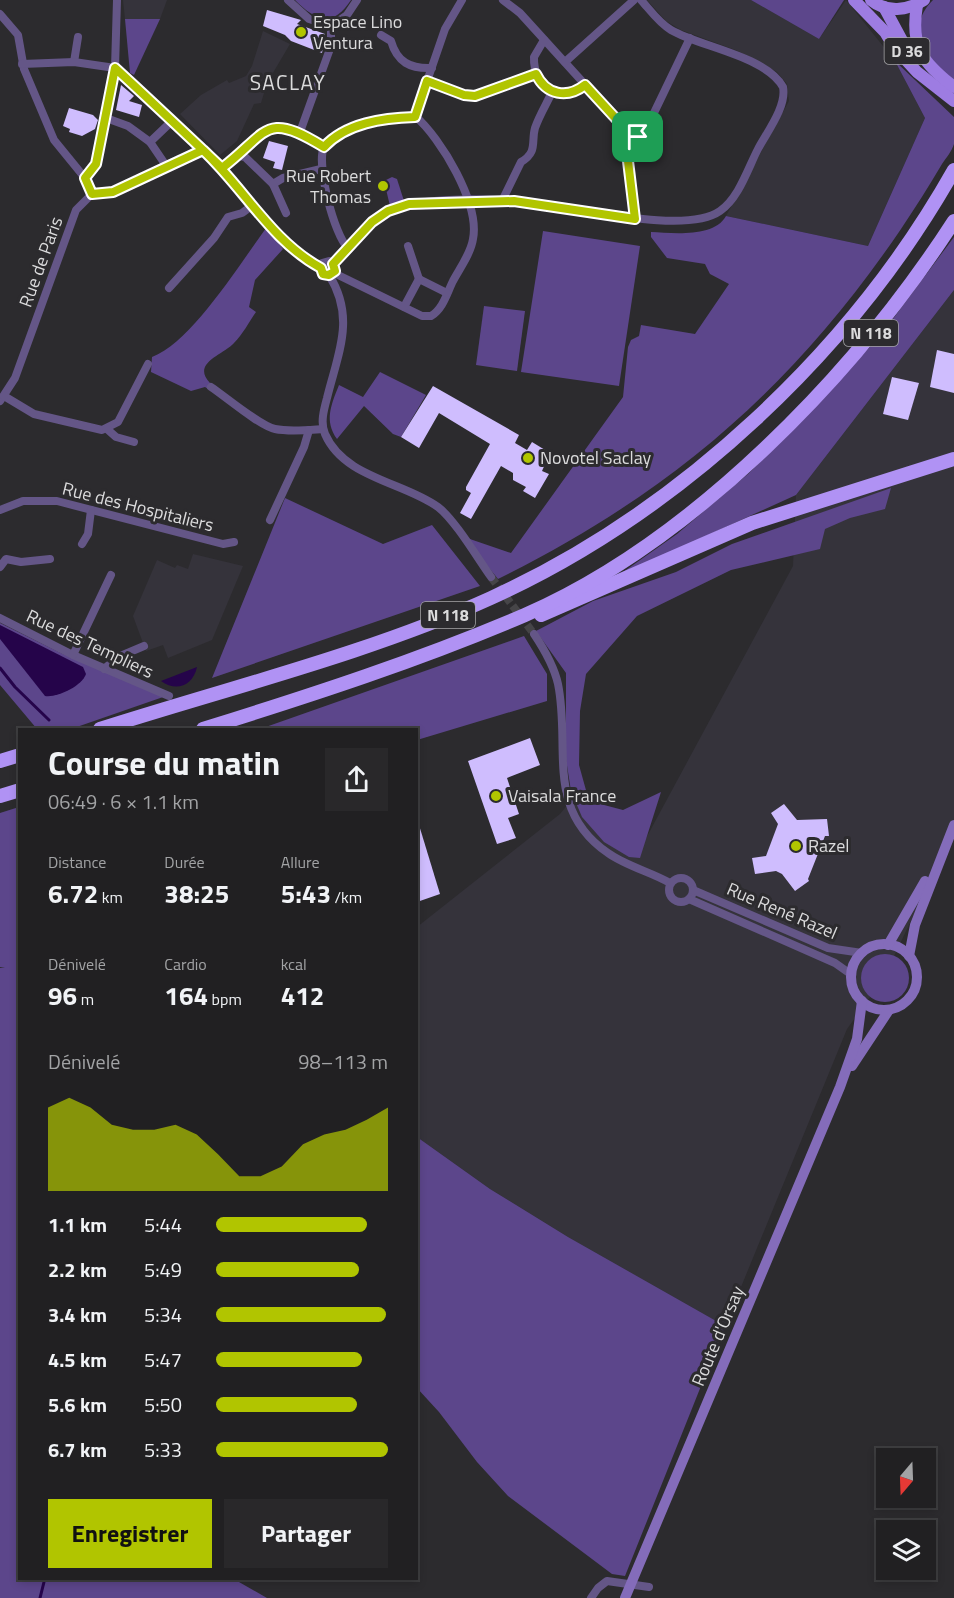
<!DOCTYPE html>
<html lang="fr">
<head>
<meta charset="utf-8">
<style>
	body { margin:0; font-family:"Titillium Web",sans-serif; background:#29282a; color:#f1f3f6; height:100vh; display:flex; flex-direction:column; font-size:22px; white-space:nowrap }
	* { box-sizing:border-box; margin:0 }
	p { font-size:20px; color:#a2a3a5 }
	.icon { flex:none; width:33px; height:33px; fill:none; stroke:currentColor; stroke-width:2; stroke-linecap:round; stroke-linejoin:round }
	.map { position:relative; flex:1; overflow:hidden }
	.panel { position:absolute; left:18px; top:728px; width:400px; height:852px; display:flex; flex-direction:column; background:#212022; border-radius:0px; box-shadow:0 3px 9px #0003,0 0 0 2px #3e3e40 }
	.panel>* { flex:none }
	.needle { width:39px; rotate:199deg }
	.controls { position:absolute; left:876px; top:1448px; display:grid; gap:12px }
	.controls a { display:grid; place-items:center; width:60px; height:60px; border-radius:0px; background:#212022; box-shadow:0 3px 9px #0003,0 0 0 2px #3e3e40; font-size:30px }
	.pin { position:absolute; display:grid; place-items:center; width:51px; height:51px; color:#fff; margin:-26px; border-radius:12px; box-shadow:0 3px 9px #0006 }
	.round { display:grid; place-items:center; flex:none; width:63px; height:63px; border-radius:0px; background:#29282a }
	.overview { display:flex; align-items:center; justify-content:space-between; height:102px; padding:0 30px }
	h1 { font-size:33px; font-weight:700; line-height:45px }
	.stats { display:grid; grid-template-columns:repeat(3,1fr); gap:9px; height:102px; padding:6px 30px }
	.stats div { display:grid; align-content:center }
	.stats b { font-size:26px; font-weight:700 }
	.stats small { font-size:16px; font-weight:400 }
	.stats p { font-size:16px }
	.chart { height:168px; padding:12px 30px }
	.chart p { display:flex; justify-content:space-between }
	.chart svg { width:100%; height:108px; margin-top:6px; fill:#b1c500; opacity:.7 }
	.action { display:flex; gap:12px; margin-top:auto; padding:12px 30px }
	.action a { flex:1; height:69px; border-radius:0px; background:#b1c500; color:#111; font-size:24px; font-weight:700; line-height:69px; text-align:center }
	.action a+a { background:#29282a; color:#f1f3f6 }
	ul { padding:0 30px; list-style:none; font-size:20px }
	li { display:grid; grid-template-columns:96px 72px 1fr; align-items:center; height:45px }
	li i { height:15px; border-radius:8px; background:#b1c500 }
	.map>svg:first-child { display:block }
</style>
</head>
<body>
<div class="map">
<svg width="954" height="1598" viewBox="0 0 954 1598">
	<rect width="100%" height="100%" fill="#2c2b2e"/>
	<!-- built -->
	<g fill="#35333b">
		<path d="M123 0H167L160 19H125Z"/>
		<path d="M647 0H751L819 39 846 0 895 61 925 118 868 246 726 216 789 101 787 84 777 72 738 51 681 30 666 21Z"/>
		<path d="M263 31 290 44 267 83 261 103 254 104 237 141 220 155 180 114 201 95 227 80 229 83 246 76 252 66Z"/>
		<path d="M954 290V831L883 979 847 1029 725 1326 568 1237 490 1189 417 1137V927L560 814 574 797 644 842 793 566 796 495Z"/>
		<path d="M193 554 243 566 212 640 168 658 163 645 146 651 133 616 157 560 175 568 177 565 188 569Z"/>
	</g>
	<!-- green -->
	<g fill="#5c468b">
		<path d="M295 0H351C332 29 315 20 295 0Z"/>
		<path d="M751 0H844L819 39Z"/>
		<path d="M933 0H954V80C927 60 904 28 933 0Z"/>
		<path d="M125 19H160L134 75 130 73Z"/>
		<path d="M895 61 954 117C954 125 954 137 954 144 952 151 946 158 942 164 929 186 915 208 901 229 792 389 671 493 498 579L464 537 511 553 623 397 628 347 631 340 639 336 641 325 695 334 729 284 710 274 705 264 667 258 651 237V232C672 233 714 238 726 216L868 246 925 118Z"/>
		<path d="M392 177 397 179 404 201 390 206 384 181Z"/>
		<path d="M267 227 283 249 255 280 249 307 256 312C249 322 243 334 234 343 223 355 191 363 210 383L208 389 205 387 191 391 151 372 152 357C192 342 240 263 267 227Z"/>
		<path d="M543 231 640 246 619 386 521 372Z"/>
		<path d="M954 237V290L796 495 616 577 677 534 748 474 795 428 881 335Z"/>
		<path d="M484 306 525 311 517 371 476 365Z"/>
		<path d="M380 372 426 395 401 437 393 434 364 406 337 439C324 421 331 405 339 385L363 397Z"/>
		<path d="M891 488 885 509 850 518 825 529 820 549 731 570 637 616 586 674 580 711 579 765 589 801 623 810 661 792 640 858 629 857 604 842 582 817 571 791 566 759V673L536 631 593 601 676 572 732 544Z"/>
		<path d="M285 498 383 544 432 525 480 586 212 678Z"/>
		<path d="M0 623 63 654 166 696 71 729H37L0 685Z"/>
		<path d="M524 636 547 674V701L417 740V729H260Z"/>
		<path d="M19 807 20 1578H232L267 1598H0V968L5 967H0V813Z"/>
		<circle cx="885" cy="978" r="24"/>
		<path d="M417 1137 490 1189 568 1237 725 1326 625 1576 612 1574 508 1496 477 1462 439 1412 417 1388Z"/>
	</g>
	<!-- water -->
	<g fill="#25044a">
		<path d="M0 625 83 667 86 674C82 686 57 698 45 696L0 639Z"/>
		<path d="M197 667C193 686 176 692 161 681Z"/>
	</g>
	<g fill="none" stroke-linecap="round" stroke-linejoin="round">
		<!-- stream -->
		<g stroke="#25044a" stroke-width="3">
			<path d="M0 668 15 687 49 720"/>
			<path d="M40 1598 45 1578"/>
		</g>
	</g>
	<!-- building -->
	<g fill="#cfbdfe">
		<path d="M267 10 301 20 297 24 325 34 322 53 291 41 285 35 263 26Z"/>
		<path d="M121 85 134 96 129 101 142 105 139 117 116 110Z"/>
		<path d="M69 108 93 115 98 120 95 129 82 136 69 132 70 129 63 126Z"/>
		<path d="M269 141 288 146 282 170 273 168 275 162 263 158Z"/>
		<path d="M937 350 954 354V393L930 387Z"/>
		<path d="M892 377 919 383 908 420 883 414Z"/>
		<path d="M433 386 519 435 515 443 527 450 532 442 550 453 542 471 549 474 535 498 523 491 526 487 513 480V473L501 466 471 519 460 513 471 493 466 490V487L490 444 439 413 419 448 401 437Z"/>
		<path d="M530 738 540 765 507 778 519 814 508 818 516 838 497 844 468 761Z"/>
		<path d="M784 804 797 820 827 819 829 836H825L808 879 809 881 795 891 782 874 776 871 755 874 752 858 766 856 778 824 771 813Z"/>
		<path d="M419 825 440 894 417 902V826Z"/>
	</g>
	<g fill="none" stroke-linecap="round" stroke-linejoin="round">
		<!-- street-tunnel -->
		<path stroke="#464548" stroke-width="8" stroke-dasharray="8 4" stroke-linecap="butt" d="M491 577 534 634"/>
		<!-- street -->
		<g stroke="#645687" stroke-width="8">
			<path d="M288 0 309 19 331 26 347 15 357 0"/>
			<path d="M503 0 520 13 620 123 638 137 628 161"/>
			<path d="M0 14 18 35 24 69 54 140 85 178 92 194 76 210 15 378 0 401"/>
			<path d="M381 35 391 41C397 62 410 69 432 68"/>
			<path d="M544 40 534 57C533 88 561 104 585 85"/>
			<path d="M74 62 78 37"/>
			<path d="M565 62 634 0"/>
			<path d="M22 64 74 62 115 68"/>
			<path d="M115 68 222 168 287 245 321 268 325 275 332 274 335 268 329 261 322 263 321 268"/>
			<path d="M427 81 463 95 475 96 536 74"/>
			<path d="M415 116 445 29 462 0"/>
			<path d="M106 118 128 126 150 142 172 121"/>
			<path d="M620 123 628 161 635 219"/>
			<path d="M300 132 331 46V26"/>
			<path d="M638 137 652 117 690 38"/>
			<path d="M150 142 167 167"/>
			<path d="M239 156 245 157 273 184 283 178 321 169"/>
			<path d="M222 168C269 132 264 110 324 146"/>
			<path d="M85 178 96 163 115 68 117 0"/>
			<path d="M273 184 286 213"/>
			<path d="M92 194 113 192 203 150"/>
			<path d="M502 201 521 162C538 152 531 142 535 128 539 116 547 103 552 92"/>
			<path d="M408 246 419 279"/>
			<path d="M333 263C350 246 366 221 389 211 427 194 509 199 551 205 590 210 687 234 720 211 739 198 748 168 758 149 767 132 787 106 783 87 766 56 700 47 671 30 659 23 650 10 641 0"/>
			<path d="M334 273 422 316H431C443 309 447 293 453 281 460 268 471 253 473 239 480 204 441 138 415 116 383 118 347 123 324 146 316 165 334 235 348 248"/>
			<path d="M329 275C356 318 338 353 327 398 324 409 320 423 325 434 344 478 404 482 438 507 455 520 478 559 491 577"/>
			<path d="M169 288 214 238 228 217 242 213 253 205"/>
			<path d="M404 307 419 279 447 293"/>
			<path d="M211 387C226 397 260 426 275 429 290 432 308 430 323 429"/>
			<path d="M4 396 34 414 102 430 118 422 148 364"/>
			<path d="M107 429 116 437 134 442"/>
			<path d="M0 510 23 501H57L223 544 234 542"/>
			<path d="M270 520 304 447 309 430"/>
			<path d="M82 544 88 534 91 510"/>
			<path d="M0 567 6 559 21 562 50 559"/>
			<path d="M0 618 73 655 169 696"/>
			<path d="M534 634C544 649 554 666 558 684 571 747 544 809 608 853 626 866 651 872 670 883"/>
			<path d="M73 655 111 575"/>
			<path d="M104 669 118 657 144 646"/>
			<circle cx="681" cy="890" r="12"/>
			<path d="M693 890 828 948 862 953"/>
			<path d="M689 899 835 963 852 975"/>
			<path d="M591 1598 598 1588 607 1581 649 1587"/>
		</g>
		<!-- secondary -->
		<g stroke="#846cba" stroke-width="10">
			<circle cx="884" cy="977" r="33"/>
			<path d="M888 945 925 881"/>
			<path d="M909 956 915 925 954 825"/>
			<path d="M852 1066 889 1010"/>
			<path d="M625 1598 840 1087 857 1039 862 1001"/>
		</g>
		<!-- primary -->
		<g stroke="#9d7ce2" stroke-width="12">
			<path d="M854 0 885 32 894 47 917 72 954 101"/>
			<path d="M871 0C887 13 907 11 924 0"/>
			<path d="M917 5C910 47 922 62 954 87"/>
			<path d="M884 7 912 59"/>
		</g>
		<!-- highway -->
		<g stroke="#b092f4" stroke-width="14">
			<path d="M541 615 752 523 954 459"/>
			<path d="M100 729C228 688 370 653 491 598 680 512 852 351 954 170"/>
			<path d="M203 729C312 695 420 660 525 615 694 541 855 374 954 221"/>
			<path d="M0 761 20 755"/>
			<path d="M0 796 20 790"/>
		</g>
	</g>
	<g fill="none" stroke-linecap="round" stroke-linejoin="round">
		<!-- route casing -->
		<g stroke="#fff" stroke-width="12">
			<path id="route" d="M638 137 620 123 585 85C567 99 546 95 536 74L475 96 464 95 427 81 415 117C383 118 346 123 324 147 264 110 269 132 222 168 187 135 151 101 115 68L96 164 85 178 92 194 113 192 203 150C244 188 271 241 321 268L323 274 329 275 335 271 333 264 372 222 388 211 409 204 514 201 635 219 628 161 638 137"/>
		</g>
		<!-- route -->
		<use href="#route" stroke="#b1c500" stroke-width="8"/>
	</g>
	<!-- markers -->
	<g fill="#b1c500" stroke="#2c2b2e" stroke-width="2">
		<circle cx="301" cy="32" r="6"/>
		<circle cx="383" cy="186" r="6"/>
		<circle cx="528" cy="458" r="6"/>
		<circle cx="496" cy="796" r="6"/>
		<circle cx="796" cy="846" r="6"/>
	</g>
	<g text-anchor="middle" stroke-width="6" stroke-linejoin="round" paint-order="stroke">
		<!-- shield labels -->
		<g fill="#2c2b2e" stroke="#a6a6a8" stroke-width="1.5">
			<rect x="884.5" y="38" width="45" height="26" rx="4.5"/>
			<rect x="844" y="320" width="54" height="26" rx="4.5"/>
			<rect x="421" y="602" width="54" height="26" rx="4.5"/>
		</g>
		<g font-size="16" font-weight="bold" fill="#dbdbdc">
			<text x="907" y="57">D 36</text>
			<text x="871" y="339">N 118</text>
			<text x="448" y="621">N 118</text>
		</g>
		<!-- poi labels -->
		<g font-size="18" fill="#dbdbdc" stroke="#2c2b2e" text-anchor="start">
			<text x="313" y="28">Espace Lino<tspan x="313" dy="21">Ventura</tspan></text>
			<text x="371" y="182" text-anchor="end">Rue Robert<tspan x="371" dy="21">Thomas</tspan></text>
			<text x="540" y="464">Novotel Saclay</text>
			<text x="508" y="802">Vaisala France</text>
			<text x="808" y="852">Razel</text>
		</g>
		<!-- street labels -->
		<g font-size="18" fill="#dbdbdc" stroke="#2c2b2e">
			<text transform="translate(41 262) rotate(-70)" y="6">Rue de Paris</text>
			<text transform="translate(138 507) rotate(14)" y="6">Rue des Hospitaliers</text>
			<text transform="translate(90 644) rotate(25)" y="6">Rue des Templiers</text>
			<text transform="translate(782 911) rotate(23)" y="6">Rue René Razel</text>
			<text transform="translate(718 1336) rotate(-67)" y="6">Route d'Orsay</text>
		</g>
		<!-- quarter labels -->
		<g font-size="21" letter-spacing="1.5" fill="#dbdbdc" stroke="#2c2b2e">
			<text x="288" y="90">SACLAY</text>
		</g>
	</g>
</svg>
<div class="controls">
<a><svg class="needle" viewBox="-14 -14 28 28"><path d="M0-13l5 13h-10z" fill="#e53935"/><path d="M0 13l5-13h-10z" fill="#a2a3a5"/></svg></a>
<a><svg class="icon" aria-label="layers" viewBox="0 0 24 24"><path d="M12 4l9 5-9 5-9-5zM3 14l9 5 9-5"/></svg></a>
</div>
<div class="pin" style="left:638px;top:137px;background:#1e9e55"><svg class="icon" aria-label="arrive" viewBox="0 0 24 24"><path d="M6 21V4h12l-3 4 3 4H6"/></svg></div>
<section class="panel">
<div class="overview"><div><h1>Course du matin</h1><p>06:49 · 6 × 1.1 km</p></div><a class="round"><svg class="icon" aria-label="share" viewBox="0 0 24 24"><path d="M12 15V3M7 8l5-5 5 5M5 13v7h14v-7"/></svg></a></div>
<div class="stats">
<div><p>Distance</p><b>6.72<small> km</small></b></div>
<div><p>Durée</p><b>38:25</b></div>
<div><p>Allure</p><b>5:43<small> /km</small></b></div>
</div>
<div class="stats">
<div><p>Dénivelé</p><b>96<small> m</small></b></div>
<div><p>Cardio</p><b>164<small> bpm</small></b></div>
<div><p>kcal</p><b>412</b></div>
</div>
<div class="chart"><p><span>Dénivelé</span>98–113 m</p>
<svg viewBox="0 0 160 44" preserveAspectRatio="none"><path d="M0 44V10L10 6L20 10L30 17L40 19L50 19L60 17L70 21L80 29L90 38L100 38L110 34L120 25L130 21L140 19L150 15L160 10V44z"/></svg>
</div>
<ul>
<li><b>1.1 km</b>5:44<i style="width:88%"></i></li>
<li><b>2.2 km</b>5:49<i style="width:83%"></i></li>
<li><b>3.4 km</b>5:34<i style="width:99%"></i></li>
<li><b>4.5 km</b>5:47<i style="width:85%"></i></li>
<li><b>5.6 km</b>5:50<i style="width:82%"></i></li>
<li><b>6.7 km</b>5:33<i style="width:100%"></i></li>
</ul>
<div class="action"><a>Enregistrer</a><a>Partager</a></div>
</section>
</div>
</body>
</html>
